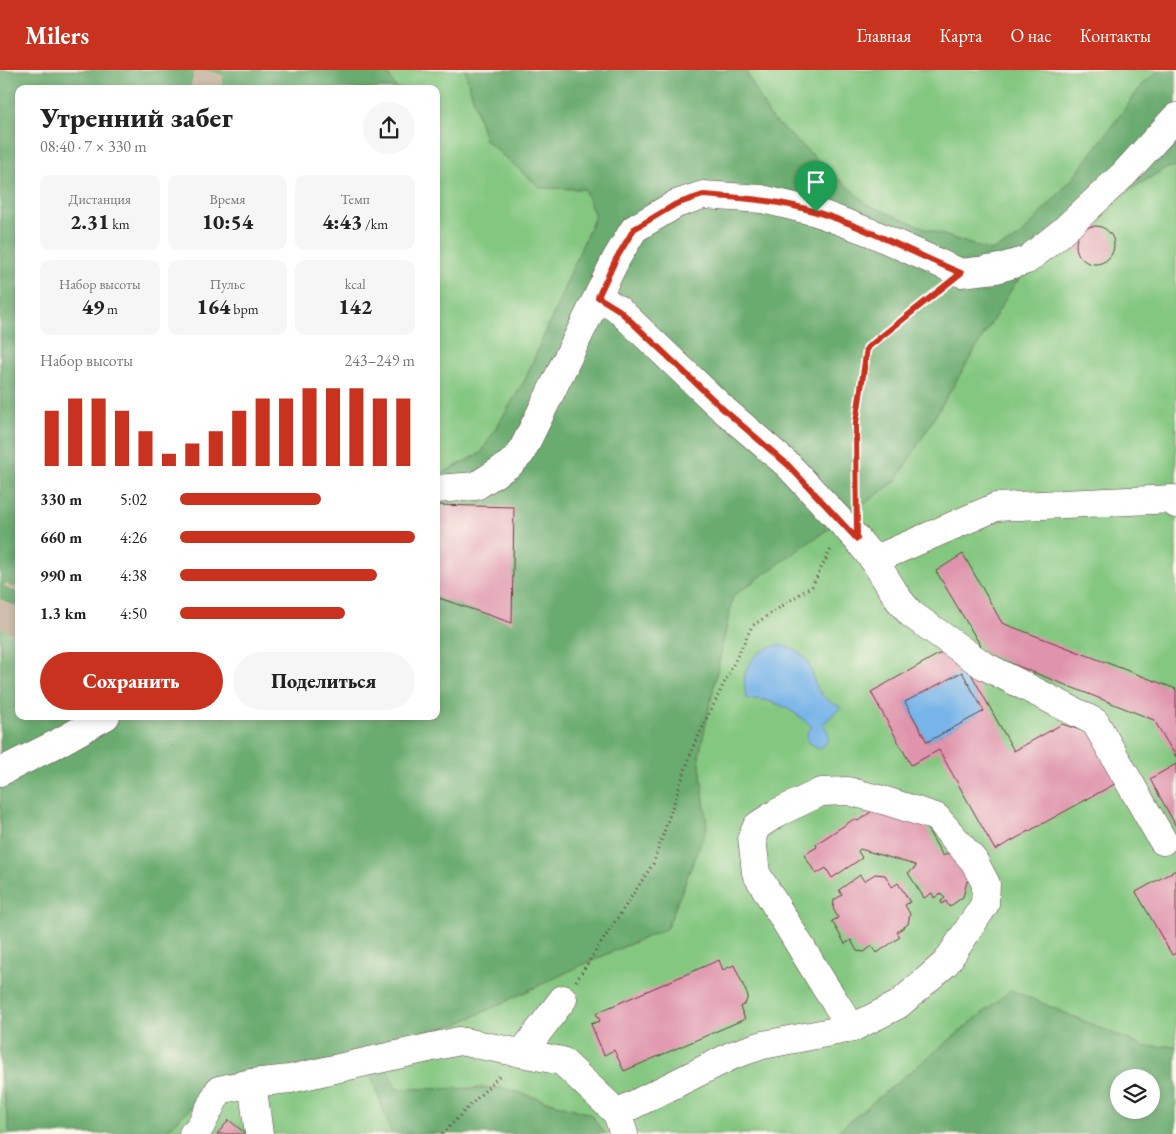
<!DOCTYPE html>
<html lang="ru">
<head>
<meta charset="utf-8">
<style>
	body { margin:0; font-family:"EB Garamond",serif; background:#f6f6f6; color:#222; height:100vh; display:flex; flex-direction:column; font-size:19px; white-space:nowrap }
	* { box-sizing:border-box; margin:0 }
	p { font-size:16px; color:#767676 }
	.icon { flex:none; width:28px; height:28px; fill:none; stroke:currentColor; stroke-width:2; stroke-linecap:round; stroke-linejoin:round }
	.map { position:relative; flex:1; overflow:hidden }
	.drawer { position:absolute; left:15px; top:15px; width:425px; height:635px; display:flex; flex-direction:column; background:#fff; border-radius:10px; box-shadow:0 2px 8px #0003 }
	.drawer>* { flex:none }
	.fabs { position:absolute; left:1110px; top:999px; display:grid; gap:10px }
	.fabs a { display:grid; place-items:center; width:50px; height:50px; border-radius:50%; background:#fff; box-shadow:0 2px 8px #0003; font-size:25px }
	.pin { position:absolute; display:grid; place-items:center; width:42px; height:42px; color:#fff; margin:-51px -21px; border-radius:50% 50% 50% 0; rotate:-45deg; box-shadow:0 0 5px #0007 }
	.pin .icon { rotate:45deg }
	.round { display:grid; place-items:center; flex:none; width:52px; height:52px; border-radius:26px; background:#f6f6f6 }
	.summary { display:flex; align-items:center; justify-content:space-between; height:85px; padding:0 25px }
	h1 { font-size:28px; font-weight:800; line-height:38px }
	.figures { display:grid; grid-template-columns:repeat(3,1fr); gap:8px; height:85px; padding:5px 25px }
	.figures div { display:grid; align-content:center; border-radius:10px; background:#f6f6f6; text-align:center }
	.figures b { font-size:21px; font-weight:800 }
	.figures small { font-size:14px; font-weight:400 }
	.figures p { font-size:14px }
	.chart { height:140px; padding:10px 25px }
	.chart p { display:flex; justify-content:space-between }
	.chart svg { width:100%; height:90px; margin-top:5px; stroke:#c8321e; stroke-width:6 }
	.primary-button { display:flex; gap:10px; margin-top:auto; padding:10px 25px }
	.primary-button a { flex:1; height:58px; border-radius:30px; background:#c8321e; color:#fff; font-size:20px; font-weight:800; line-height:58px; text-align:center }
	.primary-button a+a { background:#f6f6f6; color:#222 }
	ul { padding:0 25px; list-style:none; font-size:16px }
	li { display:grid; grid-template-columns:80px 60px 1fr; align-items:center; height:38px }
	li i { height:12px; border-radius:6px; background:#c8321e }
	header { display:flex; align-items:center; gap:30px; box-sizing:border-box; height:70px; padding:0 25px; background:#c8321e; color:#fff }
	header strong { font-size:24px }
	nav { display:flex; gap:28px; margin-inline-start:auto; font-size:18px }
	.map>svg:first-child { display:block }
</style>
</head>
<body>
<header>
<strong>Milers</strong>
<nav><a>Главная</a><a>Карта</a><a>О нас</a><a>Контакты</a></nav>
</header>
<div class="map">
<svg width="1176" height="1064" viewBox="0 0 1176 1064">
	<rect width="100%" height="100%" fill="#fbf7ec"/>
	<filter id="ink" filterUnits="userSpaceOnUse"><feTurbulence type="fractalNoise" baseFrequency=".02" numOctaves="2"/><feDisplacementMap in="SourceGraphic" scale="10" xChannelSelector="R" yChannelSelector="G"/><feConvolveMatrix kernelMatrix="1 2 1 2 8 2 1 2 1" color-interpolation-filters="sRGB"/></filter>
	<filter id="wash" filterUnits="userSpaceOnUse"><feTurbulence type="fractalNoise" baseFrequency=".0096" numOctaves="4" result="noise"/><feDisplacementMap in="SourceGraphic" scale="20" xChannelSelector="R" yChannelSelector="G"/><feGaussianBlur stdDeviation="1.12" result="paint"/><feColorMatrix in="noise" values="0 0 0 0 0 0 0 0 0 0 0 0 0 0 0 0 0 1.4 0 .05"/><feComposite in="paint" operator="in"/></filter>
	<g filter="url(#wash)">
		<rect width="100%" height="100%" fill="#f0e7cc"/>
		<!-- green -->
		<g fill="#84c781" stroke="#677356">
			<path d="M385 0H465L485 70 541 118 584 119 595 146 525 310 481 383 441 404 436 403V19H397Z"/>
			<path d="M745 0H1160L1144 13 1074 107 1018 168 991 181 932 161 868 135 770 47Z"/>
			<path d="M1176 96V976L1145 977 1011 920 834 1064H606L590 1044 503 1018 396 1019 376 974 458 954 582 895 667 858 707 757 699 686 733 526 896 411 1014 215 1062 162 1164 99Z"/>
			<path d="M366 992 392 1064H163L197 1032Z"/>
			<path d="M0 998 10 1064H0Z"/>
		</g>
		<!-- forest -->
		<g fill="#6bac6f" stroke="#5a664d" fill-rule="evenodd">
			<path d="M0 0H385L397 19H19V646H436V403L441 404 481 383 525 310 595 146 584 119 541 118 485 70 465 0H745L770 47 868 135 932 161 991 181 1018 168 1074 107 1144 13 1160 0H1176V96L1164 99 1062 162 1014 215 896 411 733 526 699 686 707 757 667 858 582 895 458 954 377 974 396 1019 503 1018 590 1044 606 1064H392L366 992 197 1032 163 1064H10L0 998Z"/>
			<path d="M1011 920 1145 977 1176 976V1064H834ZM1119 1008H1151V1040H1119Z"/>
		</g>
		<!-- water -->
		<g fill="#77b4e9" stroke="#606a8a">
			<path d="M778 575C793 577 806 584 811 599 813 607 814 614 819 621 824 629 832 634 841 637L823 654C831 664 831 672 819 678L808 672C806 664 806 662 812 657 792 639 774 628 747 629 739 601 750 582 778 575Z"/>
			<path d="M962 602 984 641 927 672 905 632Z"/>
		</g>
		<g id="blocks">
			<!-- building -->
			<g fill="#df93ac" fill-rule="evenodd">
				<circle cx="1095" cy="175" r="19"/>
				<path d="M436 435 514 437 512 553 436 527Z"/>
				<path d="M963 484 1002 553 1176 619V687L1154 650 985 583 936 501Z"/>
				<path d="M955 575 1014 681 1062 654 1095 665 1120 711 995 780 939 680 911 695 871 622ZM962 602 984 641 927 672 905 632Z"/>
				<path d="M1176 694V756L1150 709Z"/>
				<path d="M872 741 925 755 943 786 955 779 969 804 963 827 949 837 946 831 942 834 941 831 945 828 941 823 934 828 932 823 924 828 908 803 916 797 915 795 860 779 858 781 862 788 832 808 826 798 816 804 804 785 817 777 816 774 854 749 858 751Z"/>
				<path d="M1176 800V883L1172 885 1136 822Z"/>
				<path d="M875 804 885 805 892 817 898 813 910 832 905 835 910 844 908 854 897 862 900 867 877 883 872 876 864 882 857 881 851 870 845 874 832 851 838 848 833 838 834 830 842 825 839 820 860 805 864 811Z"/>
				<path d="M719 890 723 900 734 895 748 926 745 934 740 937 745 949 624 1001 614 980 604 985 591 954 600 951 596 943Z"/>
				<path d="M229 1050 246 1064H217Z"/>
			</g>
		</g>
	</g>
	<g filter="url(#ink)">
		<use href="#blocks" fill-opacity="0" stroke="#633d43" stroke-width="1"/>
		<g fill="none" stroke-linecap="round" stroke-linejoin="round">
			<!-- highway-tunnel -->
			<g stroke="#cfbfac" stroke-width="28" stroke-dasharray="28 14" stroke-linecap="butt">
				<path d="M204 19 209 0"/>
				<path d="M0 561 19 519"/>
			</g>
			<!-- minor casing -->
			<g stroke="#633d43" stroke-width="29">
				<g id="minor">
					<path d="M598 227 619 240 723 339 788 395 857 469 874 490 899 530 911 544 983 595 1095 652 1163 771"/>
					<path d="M436 419 476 416 510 394 521 383 616 189 634 159 676 134 703 125 762 129 816 142 872 163 961 203 996 199 1027 190 1062 162 1124 104 1176 47"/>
					<path d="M874 490 996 437 1174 429 1176 434"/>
					<path d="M0 702 56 674 106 646"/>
					<path d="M522 983 563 929"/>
					<path d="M252 1013 259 1064"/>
					<path d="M617 1043 733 985 763 975 852 958 898 935 946 893 985 834 986 814 974 791 936 747 886 731 848 721 821 722 777 743 757 756 752 767 756 803 824 915 852 958"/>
					<path d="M193 1064 200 1057 219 1020 252 1013 290 1009 459 971 562 991 617 1043 624 1064"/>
				</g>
			</g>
			<!-- path -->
			<g stroke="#633d43" stroke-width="3" stroke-dasharray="1 4" stroke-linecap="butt">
				<path d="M857 434 856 353 867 278 939 220"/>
				<path d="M576 911 653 794 693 677 752 556 812 516 832 477"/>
				<path d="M442 1064 501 1004"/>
			</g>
			<!-- minor -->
			<use href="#minor" stroke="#fff" stroke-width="28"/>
		</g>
	</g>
	<g fill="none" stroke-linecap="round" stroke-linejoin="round" filter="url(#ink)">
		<!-- route casing -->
		<g stroke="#fff" stroke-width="10">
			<path id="route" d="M703 125C741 128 779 130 816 142 866 157 912 183 961 203L867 278 856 353 857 469 788 395 723 339 619 240 598 227 616 189 634 159 676 134Z"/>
		</g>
		<!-- route -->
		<use href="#route" stroke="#c8321e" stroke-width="6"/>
	</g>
</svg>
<div class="fabs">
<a><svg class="icon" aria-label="layers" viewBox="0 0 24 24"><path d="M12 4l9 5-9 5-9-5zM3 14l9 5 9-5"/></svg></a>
</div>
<div class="pin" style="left:816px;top:142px;background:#1e9e55"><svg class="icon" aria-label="arrive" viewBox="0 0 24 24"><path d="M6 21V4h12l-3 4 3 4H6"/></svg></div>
<section class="drawer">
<div class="summary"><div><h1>Утренний забег</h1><p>08:40 · 7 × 330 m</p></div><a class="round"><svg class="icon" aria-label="share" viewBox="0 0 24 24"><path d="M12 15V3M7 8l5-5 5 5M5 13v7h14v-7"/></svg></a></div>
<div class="figures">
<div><p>Дистанция</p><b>2.31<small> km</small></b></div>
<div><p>Время</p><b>10:54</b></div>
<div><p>Темп</p><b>4:43<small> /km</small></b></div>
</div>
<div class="figures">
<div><p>Набор высоты</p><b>49<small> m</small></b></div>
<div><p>Пульс</p><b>164<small> bpm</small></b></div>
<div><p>kcal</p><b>142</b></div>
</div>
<div class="chart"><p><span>Набор высоты</span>243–249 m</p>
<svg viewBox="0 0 160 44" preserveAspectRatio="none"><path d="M5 44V17M15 44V11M25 44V11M35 44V17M45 44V27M55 44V38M65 44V33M75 44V27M85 44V17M95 44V11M105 44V11M115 44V6M125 44V6M135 44V6M145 44V11M155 44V11"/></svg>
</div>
<ul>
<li><b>330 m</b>5:02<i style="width:60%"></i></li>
<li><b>660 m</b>4:26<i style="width:100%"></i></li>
<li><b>990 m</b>4:38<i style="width:84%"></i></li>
<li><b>1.3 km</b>4:50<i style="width:70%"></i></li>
</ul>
<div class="primary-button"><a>Сохранить</a><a>Поделиться</a></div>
</section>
</div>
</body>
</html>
